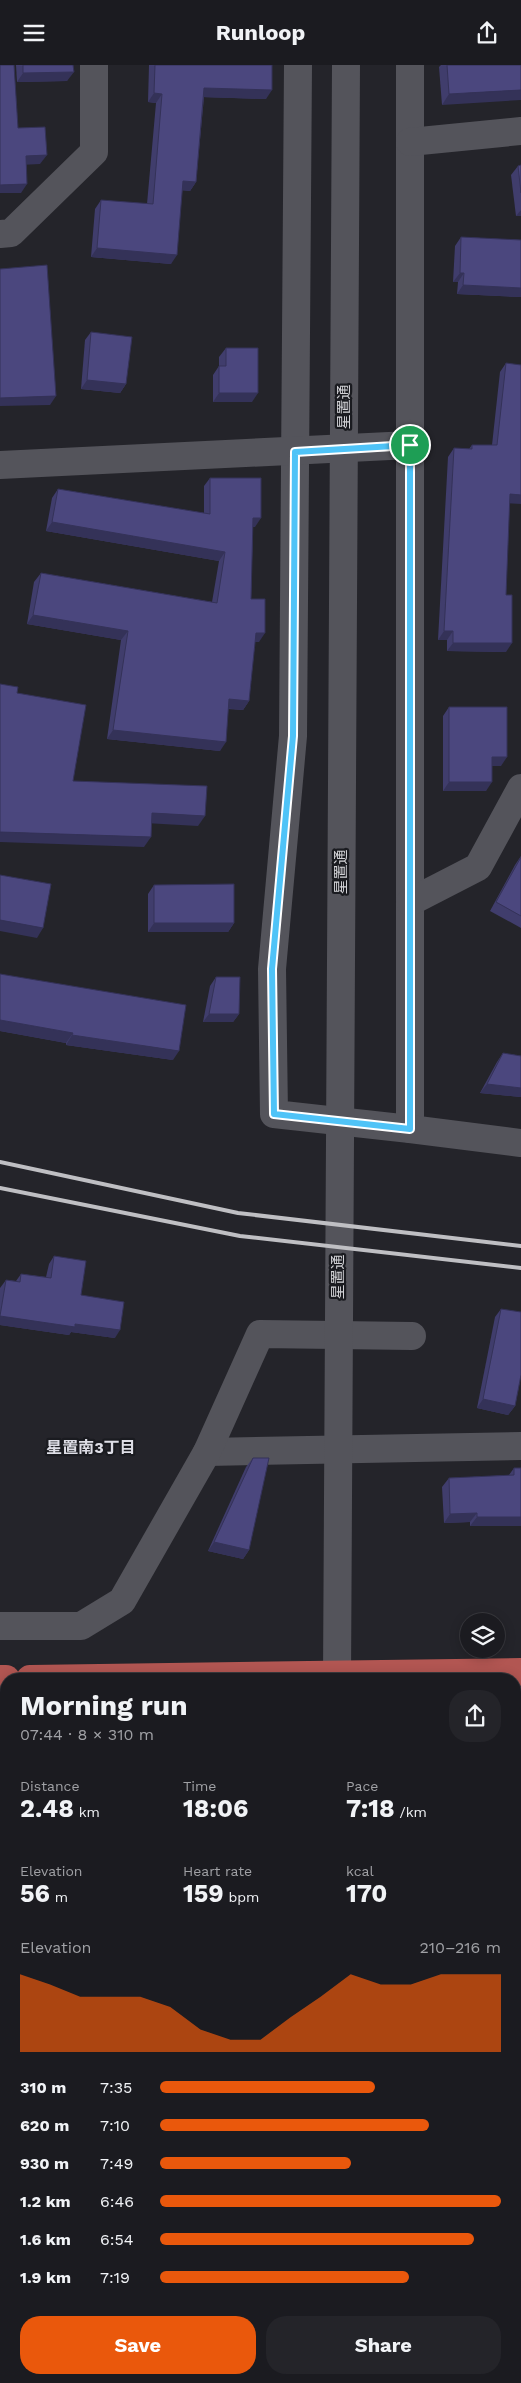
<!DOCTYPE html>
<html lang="en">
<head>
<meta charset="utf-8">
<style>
	body { margin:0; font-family:"Work Sans","Noto Sans JP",sans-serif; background:#242429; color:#f1f3f6; height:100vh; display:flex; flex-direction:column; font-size:19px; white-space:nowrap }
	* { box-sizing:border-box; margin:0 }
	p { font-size:16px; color:#a0a1a5 }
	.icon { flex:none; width:28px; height:28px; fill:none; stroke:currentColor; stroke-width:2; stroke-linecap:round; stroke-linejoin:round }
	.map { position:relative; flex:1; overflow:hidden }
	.panel { position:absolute; left:0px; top:1608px; width:521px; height:711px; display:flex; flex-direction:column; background:#1b1b20; border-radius:20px 20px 0 0; box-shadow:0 2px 12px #0003,0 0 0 1px #39393e }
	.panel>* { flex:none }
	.controls { position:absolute; left:460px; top:1548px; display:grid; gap:10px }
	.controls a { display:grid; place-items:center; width:45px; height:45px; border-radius:50%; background:#1b1b20; box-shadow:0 2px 12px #0003,0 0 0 1px #39393e; font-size:25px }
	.pin { position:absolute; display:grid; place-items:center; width:42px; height:42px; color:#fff; margin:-21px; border:2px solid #fff; border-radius:50%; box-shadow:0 1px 5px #0007 }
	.round { display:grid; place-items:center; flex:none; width:52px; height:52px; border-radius:20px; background:#242429 }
	.head { display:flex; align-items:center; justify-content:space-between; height:85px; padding:0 20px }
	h1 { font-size:28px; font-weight:700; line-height:38px }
	.figures { display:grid; grid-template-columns:repeat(3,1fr); gap:8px; height:85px; padding:5px 20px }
	.figures div { display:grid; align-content:center }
	.figures b { font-size:25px; font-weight:700 }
	.figures small { font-size:14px; font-weight:400 }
	.figures p { font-size:14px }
	.chart { height:140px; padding:10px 20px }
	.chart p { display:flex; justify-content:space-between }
	.chart svg { width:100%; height:90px; margin-top:5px; fill:#ea580c; opacity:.7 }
	.cta { display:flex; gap:10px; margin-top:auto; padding:10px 20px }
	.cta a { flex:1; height:58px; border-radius:20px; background:#ea580c; color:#fff; font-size:20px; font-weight:700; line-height:58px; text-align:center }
	.cta a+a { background:#242429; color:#f1f3f6 }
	ul { padding:0 20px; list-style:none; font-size:16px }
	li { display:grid; grid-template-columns:80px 60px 1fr; align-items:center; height:38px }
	li i { height:12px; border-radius:6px; background:#ea580c }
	header { display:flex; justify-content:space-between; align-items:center; height:65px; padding:0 20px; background:#1b1b20; font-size:22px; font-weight:700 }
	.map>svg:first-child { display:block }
</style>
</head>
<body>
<header><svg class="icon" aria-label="menu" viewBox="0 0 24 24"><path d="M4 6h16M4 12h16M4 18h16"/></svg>Runloop<svg class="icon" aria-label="share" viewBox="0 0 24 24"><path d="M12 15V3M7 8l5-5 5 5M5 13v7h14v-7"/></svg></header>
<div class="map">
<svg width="521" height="2318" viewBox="0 0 521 2318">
	<rect width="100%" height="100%" fill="#24242a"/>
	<!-- green -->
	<path fill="#424818" d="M318 2312 320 2318H196L194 2313Z"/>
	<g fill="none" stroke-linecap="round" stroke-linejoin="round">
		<!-- minor -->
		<g stroke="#54545b" stroke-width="28">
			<path d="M298 0 293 671 272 904 274 1049 410 1064V0"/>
			<path d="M410 77 521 66"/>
			<path d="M0 169 11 168 94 87V0"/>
			<path d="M0 400 410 380"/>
			<path d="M410 837 478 802 521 723"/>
			<path d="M410 1064 521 1078"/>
			<path d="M207 1387 521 1381"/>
			<path d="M0 1561H81L122 1536 207 1387 260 1269 412 1271"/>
			<path d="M0 2042H6"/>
			<path d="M170 2312 171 2318"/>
		</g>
		<!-- tertiary -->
		<path stroke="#54545b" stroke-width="28" d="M337 1614 346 0"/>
		<!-- trunk -->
		<g stroke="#b25652" stroke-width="28">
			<path d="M0 1614H6"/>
			<path d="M30 1614 521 1607"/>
			<path d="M515 1659H521"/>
			<path d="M0 1666H6"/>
		</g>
		<!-- rail -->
		<g stroke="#bfbfc3" stroke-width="4">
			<path d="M0 1097 238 1148 521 1181"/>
			<path d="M0 1123 240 1171 521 1203"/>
		</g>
	</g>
	<!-- wall -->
	<g fill="#403d6c">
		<path d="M16 0H73L67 16 17 17Z"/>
		<path d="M149 0H272L266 34 204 32 196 117 190 126 182 125 171 199 91 192 95 144 101 135 147 139 156 38 148 37Z"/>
		<path d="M441 0H521L442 40 439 2Z"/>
		<path d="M521 100V151H516L511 110 518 101Z"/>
		<path d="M461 172 521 175V232L457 229 458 217H453L455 181Z"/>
		<path d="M91 267 126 319 120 328 81 324 85 275Z"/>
		<path d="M226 283 252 337H213V310L219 301V292Z"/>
		<path d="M506 298V587L447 586V575H438L448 392 454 383 469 384 472 380H492L500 307Z"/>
		<path d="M210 413 255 462H253L251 534 259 577H255L249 636 243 645 228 644 220 686 107 674 121 575 27 559 34 517 41 508 212 537 219 496 46 466 52 433 58 424 204 448V421Z"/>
		<path d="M449 642 501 701H492L486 726H443V651Z"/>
		<path d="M521 791V863L490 846 515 800Z"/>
		<path d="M154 820 234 858 228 867H148V829Z"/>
		<path d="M0 909 173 995 66 980V978L0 966Z"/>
		<path d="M216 912 239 949 233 957H203L210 921Z"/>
		<path d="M503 988 521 991V1032L480 1028 497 997Z"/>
		<path d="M54 1191 81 1230 115 1273 71 1267 69 1270 0 1260V1223L6 1215 16 1216 21 1209 46 1212 49 1199Z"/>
		<path d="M501 1244 520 1316 515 1341 508 1350 477 1343 495 1252Z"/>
		<path d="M253 1393 249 1485 243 1494 208 1486 246 1402Z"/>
		<path d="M514 1403 521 1461H470V1457L444 1458 442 1422 449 1413 509 1410Z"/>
		<path d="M6 1762V1892L0 1855V1763Z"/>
		<path d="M521 1856V1890H516L515 1864Z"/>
		<path d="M6 2067V2204L4 2191 0 2192V2068Z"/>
		<path d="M24 2312H127L128 2318H25Z"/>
	</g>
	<!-- shaded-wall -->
	<g fill="#343258">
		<path d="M74 7 67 16 17 17 23 8Z"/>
		<path d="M204 23 272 25 266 34 198 32Z"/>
		<path d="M521 25V35L442 40 449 29Z"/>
		<path d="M154 28 162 29 156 38 148 37Z"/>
		<path d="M47 90 40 99 20 100 26 91Z"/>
		<path d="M183 116 196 117 190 126 177 125Z"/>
		<path d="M27 119 21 128H0V120Z"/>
		<path d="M521 145V151H516Z"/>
		<path d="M97 183 177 190 171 199 91 192Z"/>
		<path d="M460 208H464L458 217H453Z"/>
		<path d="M463 220 521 223V232L457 229Z"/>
		<path d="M87 315 126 319 120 328 81 324Z"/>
		<path d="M219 328H258L252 337H213Z"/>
		<path d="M56 331 50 340 0 341V333Z"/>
		<path d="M510 429 521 430V439L504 438Z"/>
		<path d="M253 453H261L255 462H247Z"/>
		<path d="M52 457 225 487 219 496 46 466Z"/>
		<path d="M33 550 128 566 121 575 27 559Z"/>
		<path d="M444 566H453L447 575H438Z"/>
		<path d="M256 568H265L259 577H249Z"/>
		<path d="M453 578H512L506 587 447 586Z"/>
		<path d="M229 634 249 636 243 645 223 643Z"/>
		<path d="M113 665 226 677 220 686 107 674Z"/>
		<path d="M492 692H507L501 701H486Z"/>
		<path d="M449 717H492L486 726H443Z"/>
		<path d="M152 748 205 751 198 761 145 758Z"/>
		<path d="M0 767 151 772 144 782 0 777Z"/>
		<path d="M0 855 43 863 37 873 0 866Z"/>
		<path d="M154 858H234L228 867H148Z"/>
		<path d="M209 949H239L233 957H203Z"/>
		<path d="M0 955 73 968 66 978 0 966Z"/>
		<path d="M72 970 179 986 173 995 66 980Z"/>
		<path d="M487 1019 521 1023V1032L480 1028Z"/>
		<path d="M0 1251 75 1259 120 1265 115 1273 71 1267 69 1270 0 1260Z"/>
		<path d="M483 1334 515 1341 508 1350 477 1343Z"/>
		<path d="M477 1448 470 1457 444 1458 450 1449Z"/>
		<path d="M477 1452H521V1461H470Z"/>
		<path d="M214 1477 249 1485 243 1494 208 1486Z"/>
		<path d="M521 1883V1890H516Z"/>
		<path d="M6 2183V2188L4 2191 0 2192V2184Z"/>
	</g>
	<!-- building -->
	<g fill="#4b477e" stroke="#343258">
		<path d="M0 0H14L18 63 45 62 47 90 26 91 27 119 0 120Z"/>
		<path d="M23 0H73L74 7 23 8Z"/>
		<path d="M155 0H272V25L204 23 196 117 183 116 177 190 97 183 101 135 153 139 162 29 154 28Z"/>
		<path d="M447 0H521V25L449 29Z"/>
		<path d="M521 100V128L518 101Z"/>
		<path d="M461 172 521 175V223L463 220 464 208H460Z"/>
		<path d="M47 200 56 331 0 333V204Z"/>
		<path d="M91 267 132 272 126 319 87 315Z"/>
		<path d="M226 283H258V328H219V301H226Z"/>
		<path d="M506 298 521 300V430L510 429 506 530H512V578H453V566H444L454 383 472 384V380H497Z"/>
		<path d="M210 413H261V453H253L251 534H265V568H256L249 636 229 634 226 677 113 665 128 566 33 550 41 508 217 538 225 487 52 457 58 424 210 449Z"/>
		<path d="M0 619 18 622 17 628 86 640 73 716 207 721 205 751 152 748 151 772 0 767Z"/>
		<path d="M449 642H507V692H492V717H449Z"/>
		<path d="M521 792V851L496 837Z"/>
		<path d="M0 810 51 819 43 863 0 855Z"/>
		<path d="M234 819V858H154V820Z"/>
		<path d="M0 909 186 940 179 986 72 970 73 968 0 955Z"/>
		<path d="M216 912H240L239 949H209Z"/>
		<path d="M503 988 521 991V1023L487 1019Z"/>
		<path d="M54 1191 86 1196 81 1230 124 1237 120 1265 75 1259V1262L0 1251 6 1215 20 1217 21 1209 51 1213Z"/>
		<path d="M501 1244 521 1247V1310L515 1341 483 1334Z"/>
		<path d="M253 1393H269L249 1485 214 1477Z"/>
		<path d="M514 1403H521V1452H477V1448L450 1449 449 1413 514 1410Z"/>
		<path d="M6 1762V1832L0 1795V1763Z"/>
		<path d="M6 2067V2183L0 2184V2068Z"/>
		<path d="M31 2312H127L128 2318H32Z"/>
	</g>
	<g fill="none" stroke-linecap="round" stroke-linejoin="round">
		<!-- route casing -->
		<g stroke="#fff" stroke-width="10">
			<path id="route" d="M410 380V1064L274 1049 272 904 293 671 295 387Z"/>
		</g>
		<!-- route -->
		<use href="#route" stroke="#4fc3f7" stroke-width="6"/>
	</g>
	<g text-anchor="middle" stroke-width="4.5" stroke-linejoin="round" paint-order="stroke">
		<!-- street labels -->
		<g font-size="15" fill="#d2d2d6" stroke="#1a1b20">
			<text transform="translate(344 342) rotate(-90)" y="5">星置通</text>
			<text transform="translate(341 807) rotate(-90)" y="5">星置通</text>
			<text transform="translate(338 1212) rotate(-90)" y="5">星置通</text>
		</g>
		<!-- neighbourhood labels -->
		<g font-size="16" font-weight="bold" fill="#dedee6" stroke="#1a1b20">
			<text x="91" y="1388">星置南3丁目</text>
		</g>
	</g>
</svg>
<div class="controls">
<a><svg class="icon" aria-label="layers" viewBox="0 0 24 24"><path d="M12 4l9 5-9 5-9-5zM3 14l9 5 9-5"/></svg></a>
</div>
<div class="pin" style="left:410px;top:380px;background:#1e9e55"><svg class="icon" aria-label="arrive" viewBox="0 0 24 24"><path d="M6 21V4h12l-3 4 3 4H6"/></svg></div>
<section class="panel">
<div class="head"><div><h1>Morning run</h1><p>07:44 · 8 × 310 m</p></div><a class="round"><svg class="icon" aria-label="share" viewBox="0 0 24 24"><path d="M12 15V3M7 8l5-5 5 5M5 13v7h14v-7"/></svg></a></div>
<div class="figures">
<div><p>Distance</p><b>2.48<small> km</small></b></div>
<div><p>Time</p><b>18:06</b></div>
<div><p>Pace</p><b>7:18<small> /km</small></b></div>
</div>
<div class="figures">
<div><p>Elevation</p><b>56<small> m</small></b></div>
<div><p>Heart rate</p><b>159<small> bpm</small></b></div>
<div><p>kcal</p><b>170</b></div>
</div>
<div class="chart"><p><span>Elevation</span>210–216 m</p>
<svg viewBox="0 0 160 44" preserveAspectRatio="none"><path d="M0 44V6L10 11L20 17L30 17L40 17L50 22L60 33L70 38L80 38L90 27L100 17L110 6L120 11L130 11L140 6L150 6L160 6V44z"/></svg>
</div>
<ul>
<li><b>310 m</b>7:35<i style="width:63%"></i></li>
<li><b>620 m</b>7:10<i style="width:79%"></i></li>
<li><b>930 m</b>7:49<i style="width:56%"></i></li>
<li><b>1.2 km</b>6:46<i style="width:100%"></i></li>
<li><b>1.6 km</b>6:54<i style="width:92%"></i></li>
<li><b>1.9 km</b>7:19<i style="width:73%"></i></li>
</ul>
<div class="cta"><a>Save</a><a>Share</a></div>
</section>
</div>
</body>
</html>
